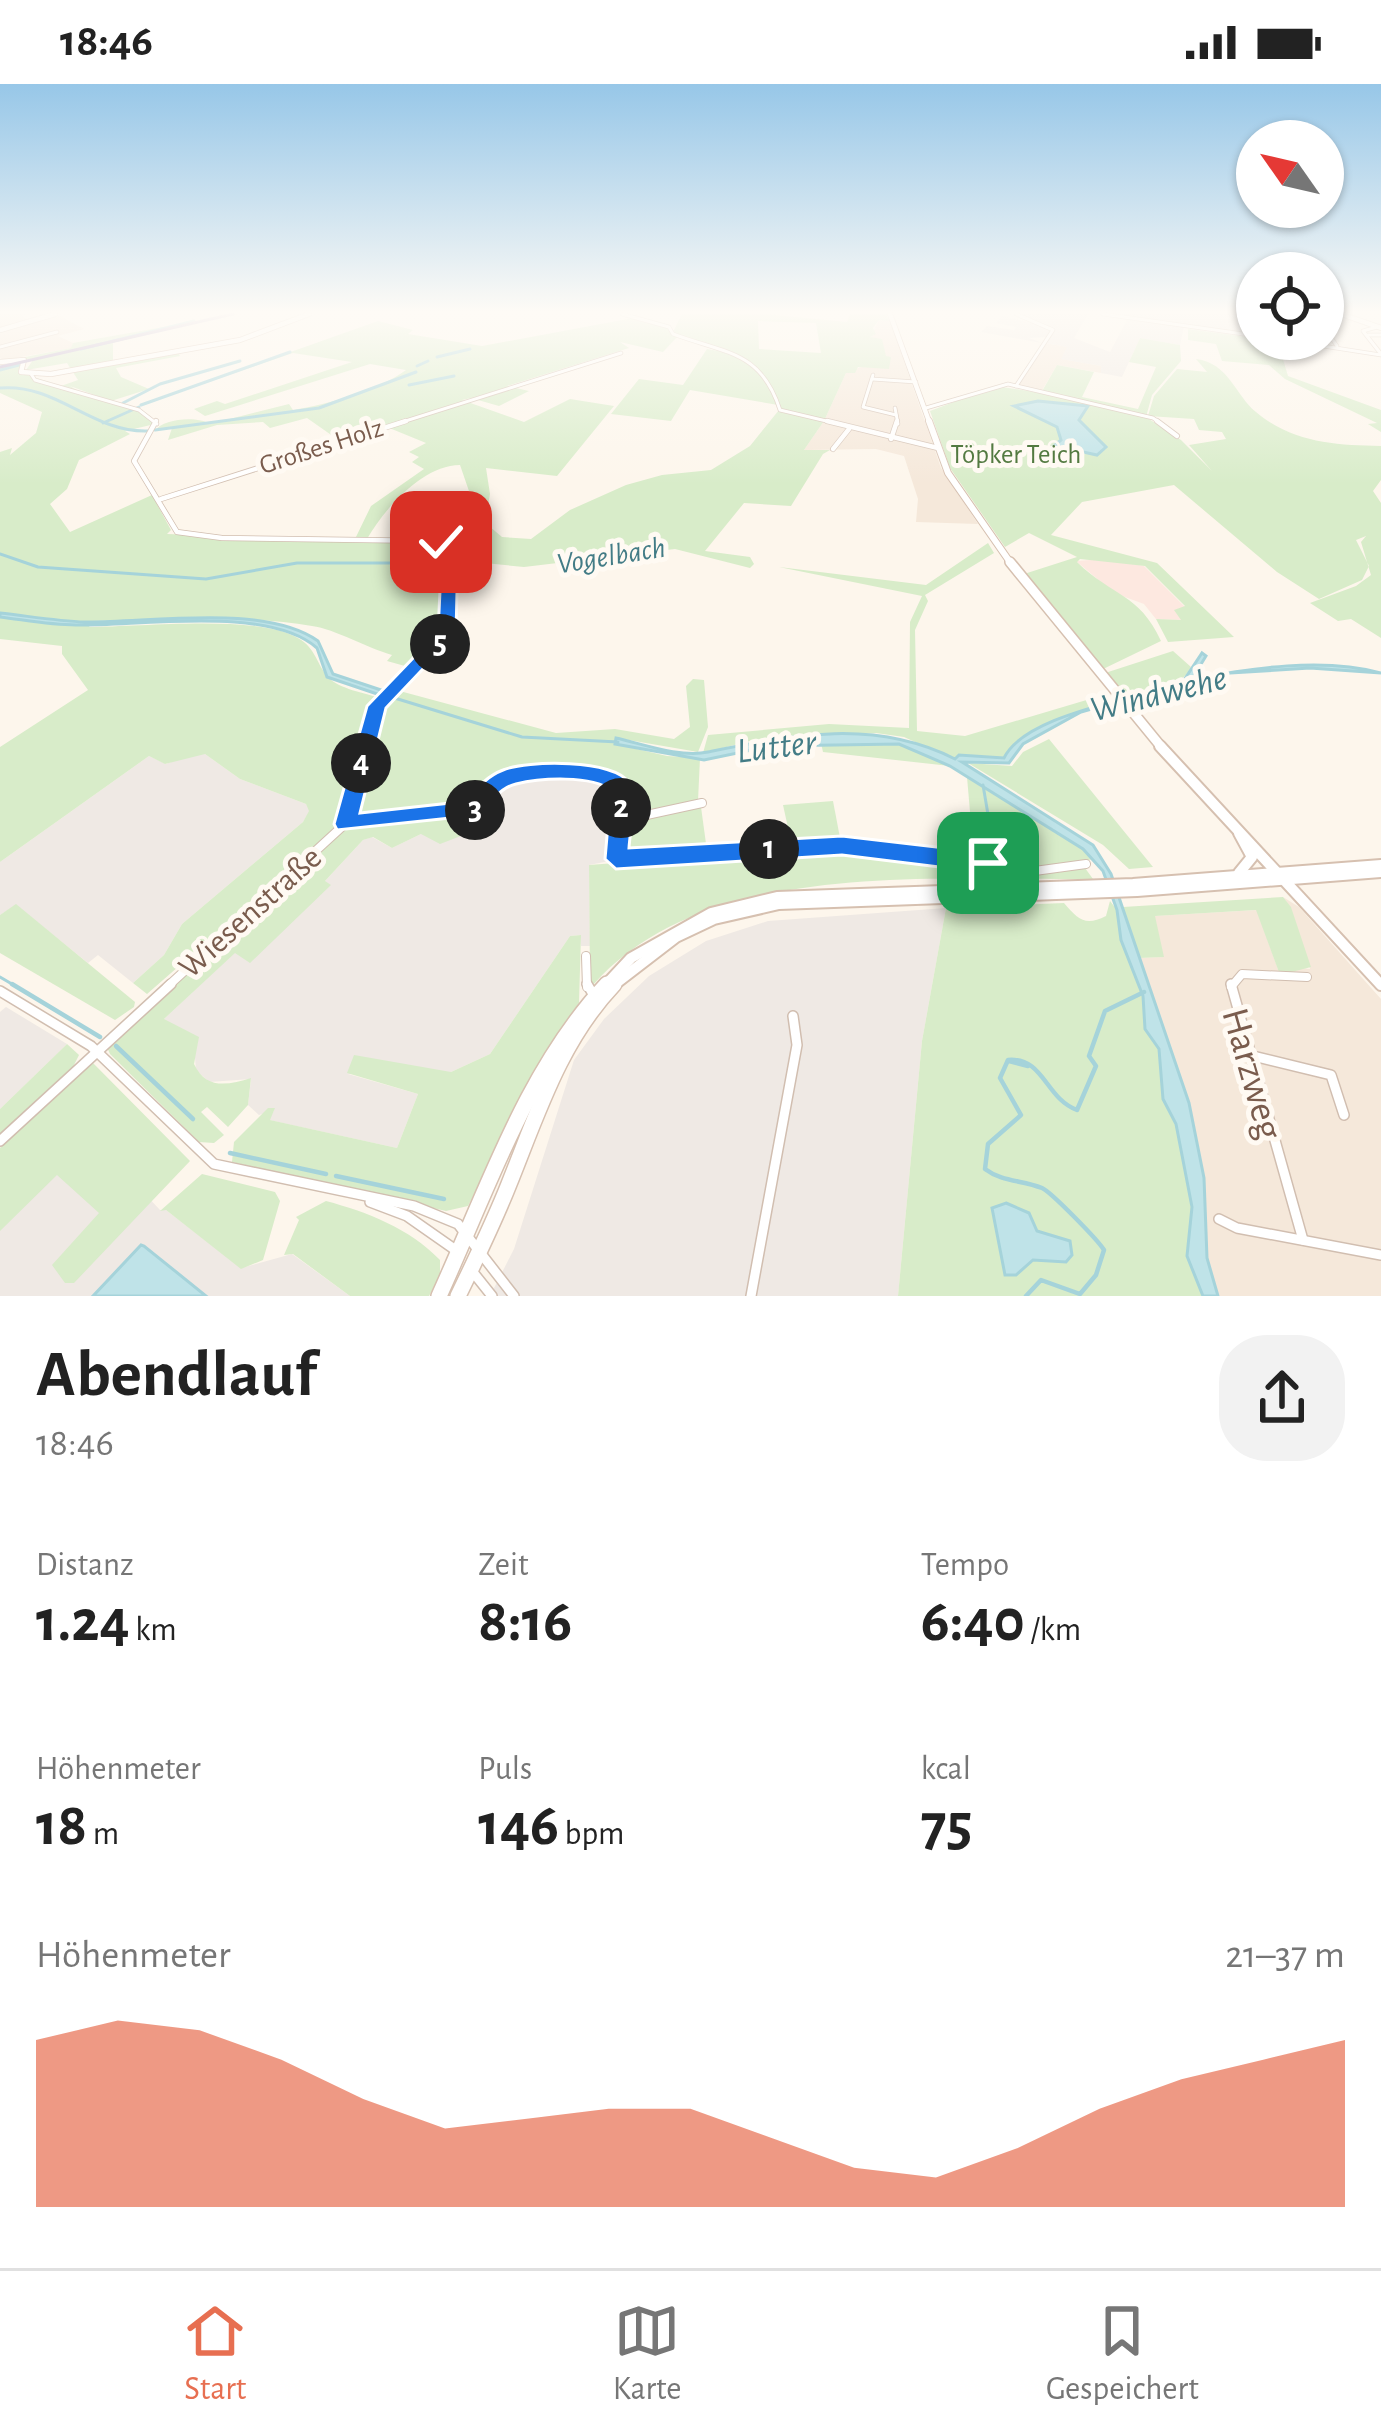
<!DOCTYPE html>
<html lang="de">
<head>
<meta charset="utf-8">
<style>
	body { margin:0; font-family:"Alegreya Sans",sans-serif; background:#f2f2f2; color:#222; height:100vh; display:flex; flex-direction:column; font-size:45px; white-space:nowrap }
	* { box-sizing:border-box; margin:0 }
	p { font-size:39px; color:#767676 }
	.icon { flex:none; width:66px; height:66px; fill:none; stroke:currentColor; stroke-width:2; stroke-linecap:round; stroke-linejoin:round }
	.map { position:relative; height:1212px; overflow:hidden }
	.panel { display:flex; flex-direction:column; background:#fff; flex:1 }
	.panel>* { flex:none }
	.needle { width:78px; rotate:304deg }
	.buttons { position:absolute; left:1236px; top:36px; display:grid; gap:24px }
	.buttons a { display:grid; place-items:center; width:108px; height:108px; border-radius:50%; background:#fff; box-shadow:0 3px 9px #0004; font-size:60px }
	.pin { position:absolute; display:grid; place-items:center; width:102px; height:102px; color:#fff; margin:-51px; border-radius:24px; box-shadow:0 6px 18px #0006 }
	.km { position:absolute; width:60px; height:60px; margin:-30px; border-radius:50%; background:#222; color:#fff; font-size:33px; line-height:60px; text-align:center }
	.round { display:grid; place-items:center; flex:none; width:126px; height:126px; border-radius:48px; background:#f2f2f2 }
	.head { display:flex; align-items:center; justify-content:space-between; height:204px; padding:0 36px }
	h1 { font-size:66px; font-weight:700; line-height:90px }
	.stats { display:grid; grid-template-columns:repeat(3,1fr); gap:18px; height:204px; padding:12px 36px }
	.stats div { display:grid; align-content:center }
	.stats b { font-size:60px; font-weight:700 }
	.stats small { font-size:33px; font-weight:400 }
	.stats p { font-size:33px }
	.chart { height:336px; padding:24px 36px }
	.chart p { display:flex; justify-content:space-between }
	.chart svg { width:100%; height:216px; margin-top:12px; fill:#e76f51; opacity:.7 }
	.status { display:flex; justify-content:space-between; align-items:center; height:84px; padding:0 60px; background:#fff; direction:ltr }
	.status svg { height:33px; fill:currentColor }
	.dock { display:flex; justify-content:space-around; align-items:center; height:168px; border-top:3px solid #e0e0e0; background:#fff; font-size:33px; color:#767676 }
	.dock a { display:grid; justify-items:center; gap:6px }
	.dock .current { color:#e76f51 }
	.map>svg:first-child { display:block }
</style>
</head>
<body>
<div class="status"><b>18:46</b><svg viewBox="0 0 49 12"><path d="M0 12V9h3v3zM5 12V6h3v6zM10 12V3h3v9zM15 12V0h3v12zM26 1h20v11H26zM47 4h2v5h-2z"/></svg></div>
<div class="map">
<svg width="1381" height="1212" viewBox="0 0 1381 1212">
	<rect width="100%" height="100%" fill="#fdf6ec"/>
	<!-- residential -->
	<g fill="#f5e8da">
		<path d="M0 230H28L22 232 31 238 58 231 84 245 58 252 73 259 72 264 4 276 0 274Z"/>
		<path d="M879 236 890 237 941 384 978 440 916 438 918 415 904 372 876 365 804 366 824 337 846 289 886 273 870 254Z"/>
		<path d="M1045 259 1068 263 1062 275 1102 282 1101 289 1057 281 1041 308 1018 301Z"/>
		<path d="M1283 813 1299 823 1381 915V1212H1218L1207 1174 1204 1094 1189 1019 1139 874 1163 873 1154 832 1257 826 1280 891 1296 883 1310 885 1291 824Z"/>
	</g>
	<!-- commercial -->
	<path fill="#fde8e0" d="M1104 475 1144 482 1185 523 1182 536 1156 535 1144 520 1114 509 1076 477Z"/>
	<!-- industrial -->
	<g fill="#efe9e4">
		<path d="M1019 230H1088L1074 254 1110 268 1128 234 1108 230H1231L1257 251 1184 242 1180 261 1140 254 1122 293 1101 289V282L1061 275 1067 263 1045 259 1055 244 1045 242 1050 246 1046 253 1029 254 1042 259 981 248 987 242 1014 246 1016 243 996 239 1003 232 1035 240Z"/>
		<path d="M192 670H205L240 695 306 720 310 727 303 738 182 840 164 871 133 899 98 871 88 879 16 821 0 831V778L149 672 166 680Z"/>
		<path d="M594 692 609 696 619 707 614 776 589 781 590 862H581L580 851 570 852 490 970 451 988 348 990 418 1010 397 1064 269 1036 274 1026 259 1031 248 1021 251 995 209 998 196 986 194 961 163 936 235 868 250 878 363 756 372 753 392 764 421 750 488 732 476 729 487 712 498 701 519 693Z"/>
		<path d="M946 824 922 957 898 1212H490L514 1165 574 976 604 935 649 892 706 857 768 837Z"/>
		<path d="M6 923 67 960 0 1025V928Z"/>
		<path d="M40 1027 145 1110 160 1126H166L241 1184 292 1170 350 1212H0V1064Z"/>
	</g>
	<!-- green -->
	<g fill="#d8ecc9" fill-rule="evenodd">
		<path d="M682 230H765L847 238 850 230H886L889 237 879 236 873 244 876 250 870 253 882 255 886 272 891 273 889 285 858 283 855 289H846L824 337 804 366H830L823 370 791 422 744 419 705 467 750 473 754 480 750 484 675 465 524 483 453 476 452 461 467 443 489 442 502 453 531 455 570 426 626 401 662 391 711 386 750 362 779 326 778 321 690 306 671 337 611 330 639 295 683 301 707 265 718 267 678 252 663 268 620 258 629 264 507 302 529 307 499 322 471 314 462 316 524 338 570 315 614 322 557 392 486 384 490 410 485 440 460 445 470 410 460 381C423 381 385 424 367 455H355L371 422 424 385 412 378 419 373 409 368 426 359 382 341 337 355 307 334 270 344 263 338 217 341 168 356 172 344 155 347C163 334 198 332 210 340L289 320 293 326C328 320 378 307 406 286L370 280 205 332 194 325 217 317 225 320 352 278 293 269 141 321 378 237 413 246 408 250 482 262 633 234 669 244 672 250ZM758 237 816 239 821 269 759 265Z"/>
		<path d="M197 237 113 259V277L178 268 180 272 116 284 121 293 149 305 111 317 70 302C102 322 129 314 155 340L125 347 130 350 79 376 67 405 50 420 70 448 152 411 171 446 167 450 438 459 447 465 442 553 412 584 387 577 392 571C367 564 335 545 312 542 240 530 165 536 92 537L89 543C141 543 250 531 294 552 316 562 315 578 328 593 339 605 365 609 380 614L337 744 147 910 133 899 164 871 182 840 303 738 309 727 306 720 240 695 205 670 165 680 149 672 0 778V663L88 606 62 570V562L0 555V368L12 364 10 371 36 349 42 328 0 309V282L22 277 18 288 61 302 78 296 67 279 26 286 33 276 20 274 71 264 73 259Z"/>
		<path d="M1188 245 1255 254 1282 272 1288 292 1381 326V348L1368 340 1377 339 1285 295 1269 281 1222 277 1216 260 1188 256Z"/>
		<path d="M1140 254 1180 261 1181 277 1152 311 1146 333 1181 356 1212 387 1189 361 1226 355 1222 348 1199 346 1194 335 1148 332 1154 312 1177 285 1207 288 1196 275C1229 279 1235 311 1256 328 1293 359 1335 361 1381 362V396L1373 407 1381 419V554L1351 535 1338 537 1310 519 1356 502 1371 491 1361 458 1366 452 1356 456 1369 482 1362 496 1319 515 1277 488 1174 401 1082 418 1051 451 1157 479 1234 553 1168 558 1156 535 1181 536 1174 526 1185 522 1145 482 1080 475 1077 478C1113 513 1139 509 1161 557L1099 587 1024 490 1077 473 1029 449 1005 463 950 384 930 327 996 302 1041 309 1057 281 1094 288 1082 313 1138 325 1156 283 1129 278Z"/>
		<path d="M988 459 994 469 925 511 928 517 915 546 917 647 965 652 1100 612 1111 616C1082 627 1019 646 1005 674L955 676 904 653 876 649 754 656 703 669 708 651 829 640 909 644 910 538 922 512 779 483 926 501Z"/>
		<path d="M1173 567 1191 583C1179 607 1149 607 1124 613L1102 590Z"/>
		<path d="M693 595 704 596 708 643 698 668 617 654 615 660 667 672 700 674 698 717 625 732V700C604 676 524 680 498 695 486 701 480 713 473 724L349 734 376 630 396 606 556 649 615 645 674 655 690 643 686 602Z"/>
		<path d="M1049 655 1153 783 1129 785 1103 761 968 679 1012 682 1023 668Z"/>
		<path d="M879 657 911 663 950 682 823 668 821 659Z"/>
		<path d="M967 693 1071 755 1093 775 1037 787 974 774Z"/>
		<path d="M833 717 841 759 792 762 783 721Z"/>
		<path d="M701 723 707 767 623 773 625 737Z"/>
		<path d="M463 727 489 732 474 747 440 760 421 750 392 764 373 753 363 756 325 797 331 801 250 879 235 869 164 935 199 953 194 980C206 1006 228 1001 251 994L248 1021 228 1043 207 1023 201 1028 224 1051 214 1059 199 1058 110 970 106 961 348 742Z"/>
		<path d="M838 762 953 775 1022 792 1085 784 1093 795C938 797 705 773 593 901L590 898 589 781Z"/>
		<path d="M1283 813 1291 823 1311 883 1280 891 1256 826 1155 832 1164 873 1139 874 1123 823Z"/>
		<path d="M1110 817 1117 826 1121 856 1143 912 1145 945 1159 965 1163 1015 1176 1040 1192 1123 1187 1172 1203 1212H898L922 957 946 824 1064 819C1078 835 1085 843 1106 832Z"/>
		<path d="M16 820 135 918 134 923 115 936 0 869V831Z"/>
		<path d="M581 851 579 919 548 964 468 1122 446 1127 232 1078 234 1058 268 1024H275L270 1036 397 1064 418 1010 347 989 354 971 451 988 490 970 570 852Z"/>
		<path d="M67 960 79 971 73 983 0 1051V1025Z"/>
		<path d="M91 977 190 1077 74 1199H65L52 1181 99 1129 57 1091 0 1147V1064Z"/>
		<path d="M202 1090 275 1108 280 1117 263 1176 241 1185 166 1126 160 1127Z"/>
		<path d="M326 1117C367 1128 409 1144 440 1176V1191L429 1212H350L293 1170 284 1171 299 1136 296 1133Z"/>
	</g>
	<!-- water -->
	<g fill="#bfe3e8" stroke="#a5d3da" stroke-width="3">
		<path d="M1038 317 1088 322 1079 336 1106 363 1097 371 1070 365 1062 371 1045 370 1061 356 1057 343 1014 322Z"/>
		<path d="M0 529C28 532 56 537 85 538 149 539 265 519 318 557L333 590 387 608 383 612 327 593 317 564C268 521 140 542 76 541 50 541 25 536 0 533Z"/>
		<path d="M1202 569 1206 572 1192 595C1252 584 1323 573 1381 589L1310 584 1230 589 1190 597 1081 628 1023 660 1009 679 962 678 1093 761 1111 790 1189 1019 1204 1094 1207 1174 1218 1212H1203L1187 1172 1192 1123 1176 1040 1163 1015 1159 965 1145 945 1143 912 1121 856 1117 826 1103 787 1083 765 950 682 899 660 771 662 704 676 615 660 616 654C643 660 680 674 708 668 793 651 874 634 955 675L959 671 1004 674C1026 629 1141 615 1184 596Z"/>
		<path d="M1006 1119 1029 1129 1037 1147 1070 1157 1072 1171 1066 1178 1033 1176 1016 1191H1005L992 1124Z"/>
		<path d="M141 1161 144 1162 206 1212H93Z"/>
	</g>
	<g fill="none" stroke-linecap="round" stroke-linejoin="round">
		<!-- stream-far1 -->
		<g stroke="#a5d3da" stroke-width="3">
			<path d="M81 265 194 237"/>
			<path d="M437 273 470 265"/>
			<path d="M417 282 428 277"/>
			<path d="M0 286 19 281"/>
			<path d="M409 301 454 292"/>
			<path d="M0 304C57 299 92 349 148 347"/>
			<path d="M123 319 160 300 240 277"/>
			<path d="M141 321 290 268"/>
			<path d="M103 339 139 323"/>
			<path d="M155 346 319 324 416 288"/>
			<path d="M0 470 38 483 206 495 297 479H446"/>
			<path d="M388 612 522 653 618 658"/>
			<path d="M983 701 992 754 984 774"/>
			<path d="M0 893 17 903"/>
		</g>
		<!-- stream -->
		<g stroke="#a5d3da" stroke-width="4.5">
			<path d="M12 900 100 953"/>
			<path d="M116 962 193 1035"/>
			<path d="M1009 977 1028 982"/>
			<path d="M230 1069 326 1090"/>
			<path d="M336 1092 444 1115"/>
			<path d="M1026 1212 1041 1196 1080 1210 1096 1191 1104 1166C1098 1156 1051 1108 1042 1104 1022 1096 1002 1098 985 1085L988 1060 1021 1031 1000 994 1008 976C1044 973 1045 1014 1077 1026L1096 982 1089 972 1105 927 1144 908"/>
		</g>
		<!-- minor-far4 casing -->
		<g stroke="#d1beb0" stroke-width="4.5">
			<g id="minor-far4">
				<path d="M622 230 669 243 673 250C727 270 761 267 780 326L839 340"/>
				<path d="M1016 230 1053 246 1016 302"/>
				<path d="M1103 230 1257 252"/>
				<path d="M1377 243 1363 247 1381 270"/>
				<path d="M1368 251H1381"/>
				<path d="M1330 252 1337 262"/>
				<path d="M1278 255 1381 271"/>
				<path d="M0 263 57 248"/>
				<path d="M31 290 35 296 139 326 157 340"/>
				<path d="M873 291 863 323 896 331"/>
				<path d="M872 295 916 298"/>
				<path d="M895 324 898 340"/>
				<path d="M926 324 1008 300 1153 334 1161 340"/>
				<path d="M396 340 621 269"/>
			</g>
		</g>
		<!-- minor-far3 casing -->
		<g stroke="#d1beb0" stroke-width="6">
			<g id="minor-far3">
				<path d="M156 337 134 377 177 448 222 454 434 457 450 465 449 481"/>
				<path d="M827 337 938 364"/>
				<path d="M1157 337 1177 352"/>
				<path d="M891 355 897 337"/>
				<path d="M833 365 849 345"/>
				<path d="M161 415 406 337"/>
			</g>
		</g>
		<!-- minor-far2 casing -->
		<g stroke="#d1beb0" stroke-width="9">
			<path id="minor-far2" d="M365 665 377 622 447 549 450 478"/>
		</g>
		<!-- minor-far1 casing -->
		<g stroke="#d1beb0" stroke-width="10">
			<g id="minor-far1">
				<path d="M619 737 702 719"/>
				<path d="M347 740 460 724 474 727C479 720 485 709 491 703 513 684 606 680 622 705L616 775 842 761 963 774 1020 789 1086 780"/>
				<path d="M586 872 587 903"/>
				<path d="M167 903 345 740 366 662"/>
				<path d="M1231 903 1242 890 1307 893"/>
			</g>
		</g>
		<!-- minor casing -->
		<g stroke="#d1beb0" stroke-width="12">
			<g id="minor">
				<path d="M587 900 593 910"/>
				<path d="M1231 900 1303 1156"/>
				<path d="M0 907 91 962 214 1080 414 1122 458 1140 514 1212"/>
				<path d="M1249 971 1331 991 1344 1031"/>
				<path d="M0 1057 171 900"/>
				<path d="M370 1118 407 1132 457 1167"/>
				<path d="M1219 1135 1237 1144 1381 1171"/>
				<path d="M472 1187 492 1212"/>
				<path d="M751 1212 797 961 793 932"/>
			</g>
		</g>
		<!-- tertiary casing -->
		<g stroke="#d1beb0" stroke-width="6">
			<g id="tertiary">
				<path d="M1341 230 1381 244"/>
				<path d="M0 246 55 230"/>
			</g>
		</g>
		<!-- secondary-far4 casing -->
		<g stroke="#d6c0b0" stroke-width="6">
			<g id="secondary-far4">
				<path d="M890 230 930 340"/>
				<path d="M0 278 24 276 21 288 51 290 240 256 309 230"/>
			</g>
		</g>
		<!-- secondary-far3 casing -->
		<g stroke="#d6c0b0" stroke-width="8">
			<path id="secondary-far3" d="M929 337 948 389 1012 481"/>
		</g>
		<!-- secondary-far2 casing -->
		<g stroke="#d6c0b0" stroke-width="12">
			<path id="secondary-far2" d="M1010 478 1163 665"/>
		</g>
		<!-- secondary-far1 casing -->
		<g stroke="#d6c0b0" stroke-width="14">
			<g id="secondary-far1">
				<path d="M1160 662 1381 901"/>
				<path d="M1239 749 1252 773 1239 789"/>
				<path d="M604 903 631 874 711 829 777 813 1133 800 1381 781"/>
				<path d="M611 903 676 853 714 835 779 820 1137 807 1381 788"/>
			</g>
		</g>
		<!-- secondary casing -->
		<g stroke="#d6c0b0" stroke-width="18">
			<g id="secondary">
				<path d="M439 1212C488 1105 526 987 607 900"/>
				<path d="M458 1212C476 1175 494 1138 509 1100 538 1028 560 957 614 900"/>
			</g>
		</g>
		<!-- minor-far4 -->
		<use href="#minor-far4" stroke="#fff" stroke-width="3"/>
		<!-- minor-far3 -->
		<use href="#minor-far3" stroke="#fff" stroke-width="4.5"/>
		<!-- minor-far2 -->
		<use href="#minor-far2" stroke="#fff" stroke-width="6"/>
		<!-- minor-far1 -->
		<use href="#minor-far1" stroke="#fff" stroke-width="8"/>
		<!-- minor -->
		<use href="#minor" stroke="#fff" stroke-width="9"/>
		<!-- tertiary -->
		<use href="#tertiary" stroke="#fff" stroke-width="4.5"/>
		<!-- secondary-far4 -->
		<use href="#secondary-far4" stroke="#fff" stroke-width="4.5"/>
		<!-- secondary-far3 -->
		<use href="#secondary-far3" stroke="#fff" stroke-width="6"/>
		<!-- secondary-far2 -->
		<use href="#secondary-far2" stroke="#fff" stroke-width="9"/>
		<!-- secondary-far1 -->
		<use href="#secondary-far1" stroke="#fff" stroke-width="10"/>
		<!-- secondary -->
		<use href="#secondary" stroke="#fff" stroke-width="15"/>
		<!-- tram -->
		<path stroke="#b9a8c9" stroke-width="3" d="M0 283 233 230"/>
	</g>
	<!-- sky -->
	<linearGradient id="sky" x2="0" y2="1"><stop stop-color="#97c7e8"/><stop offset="0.57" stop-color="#fefbf6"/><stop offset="1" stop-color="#fefbf6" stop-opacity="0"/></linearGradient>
	<rect width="1381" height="400" fill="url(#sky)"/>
	<!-- route -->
	<path fill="#1a73e8" stroke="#fff" stroke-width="3" d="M441 453 458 465 456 550 386 624 360 729 468 717C477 703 487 692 503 686 526 676 616 675 629 699 638 715 630 745 629 764L842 752 988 769 1001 779 997 786 988 789 842 771 616 785 605 775 611 706C592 691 540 694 516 700 499 704 490 719 482 733H460L337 746 334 740 367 622 438 548 442 466 433 458Z"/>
	<g text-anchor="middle" stroke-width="10" stroke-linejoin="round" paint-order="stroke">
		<!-- far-street labels -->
		<g font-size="27" fill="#7a5c4d" stroke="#fffaf3">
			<text transform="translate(321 362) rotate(-18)" y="9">Großes Holz</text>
		</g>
		<!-- far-park labels -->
		<g font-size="27" fill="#537a41" stroke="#fffaf3">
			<text x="1016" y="379">Töpker Teich</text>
		</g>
		<!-- far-water labels -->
		<g font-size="30" font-style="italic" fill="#437c86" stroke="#fffaf3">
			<text transform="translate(611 471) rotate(-9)" y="10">Vogelbach</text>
		</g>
		<!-- street labels -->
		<g font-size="33" fill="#7a5c4d" stroke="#fffaf3">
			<text transform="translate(249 827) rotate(-42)" y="12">Wiesenstraße</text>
		</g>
		<!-- water labels -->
		<g font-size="36" font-style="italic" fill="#437c86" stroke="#fffaf3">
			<text transform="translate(1158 608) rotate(-14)" y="13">Windwehe</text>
			<text transform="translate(776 661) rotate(-7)" y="13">Lutter</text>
		</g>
		<!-- near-street labels -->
		<g font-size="39" fill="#7a5c4d" stroke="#fffaf3">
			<text transform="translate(1254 989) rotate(74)" y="14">Harzweg</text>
		</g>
	</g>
</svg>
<div class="buttons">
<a><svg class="needle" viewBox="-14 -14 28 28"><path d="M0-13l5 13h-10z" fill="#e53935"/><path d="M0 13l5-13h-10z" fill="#767676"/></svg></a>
<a><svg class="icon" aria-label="locate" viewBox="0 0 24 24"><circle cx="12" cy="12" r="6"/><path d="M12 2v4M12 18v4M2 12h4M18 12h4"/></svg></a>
</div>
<div class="pin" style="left:988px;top:779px;background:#1e9e55"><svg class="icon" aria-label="arrive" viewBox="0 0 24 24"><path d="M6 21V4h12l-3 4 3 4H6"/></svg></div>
<div class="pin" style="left:441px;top:458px;background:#d93025"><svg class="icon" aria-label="check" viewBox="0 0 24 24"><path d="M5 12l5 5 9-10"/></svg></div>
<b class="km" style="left:769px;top:765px">1</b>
<b class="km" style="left:621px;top:724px">2</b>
<b class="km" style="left:475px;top:726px">3</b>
<b class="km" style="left:361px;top:679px">4</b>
<b class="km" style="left:440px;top:560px">5</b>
</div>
<section class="panel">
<div class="head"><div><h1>Abendlauf</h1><p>18:46</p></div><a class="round"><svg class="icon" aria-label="share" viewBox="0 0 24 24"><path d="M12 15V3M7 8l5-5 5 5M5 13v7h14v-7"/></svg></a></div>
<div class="stats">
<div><p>Distanz</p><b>1.24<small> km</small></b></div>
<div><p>Zeit</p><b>8:16</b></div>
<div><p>Tempo</p><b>6:40<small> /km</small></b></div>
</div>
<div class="stats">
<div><p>Höhenmeter</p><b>18<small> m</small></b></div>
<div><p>Puls</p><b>146<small> bpm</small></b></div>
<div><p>kcal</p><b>75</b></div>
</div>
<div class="chart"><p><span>Höhenmeter</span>21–37 m</p>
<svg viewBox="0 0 160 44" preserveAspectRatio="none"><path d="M0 44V10L10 6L20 8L30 14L40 22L50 28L60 26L70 24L80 24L90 30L100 36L110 38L120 32L130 24L140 18L150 14L160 10V44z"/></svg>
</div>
</section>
<nav class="dock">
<a class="current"><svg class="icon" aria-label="home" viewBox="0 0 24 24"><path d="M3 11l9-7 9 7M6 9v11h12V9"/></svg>Start</a>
<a><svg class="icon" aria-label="map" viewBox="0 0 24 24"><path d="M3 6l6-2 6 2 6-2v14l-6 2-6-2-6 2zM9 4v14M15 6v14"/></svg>Karte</a>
<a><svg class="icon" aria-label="saved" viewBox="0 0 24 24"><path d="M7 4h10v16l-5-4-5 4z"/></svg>Gespeichert</a>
</nav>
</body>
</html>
